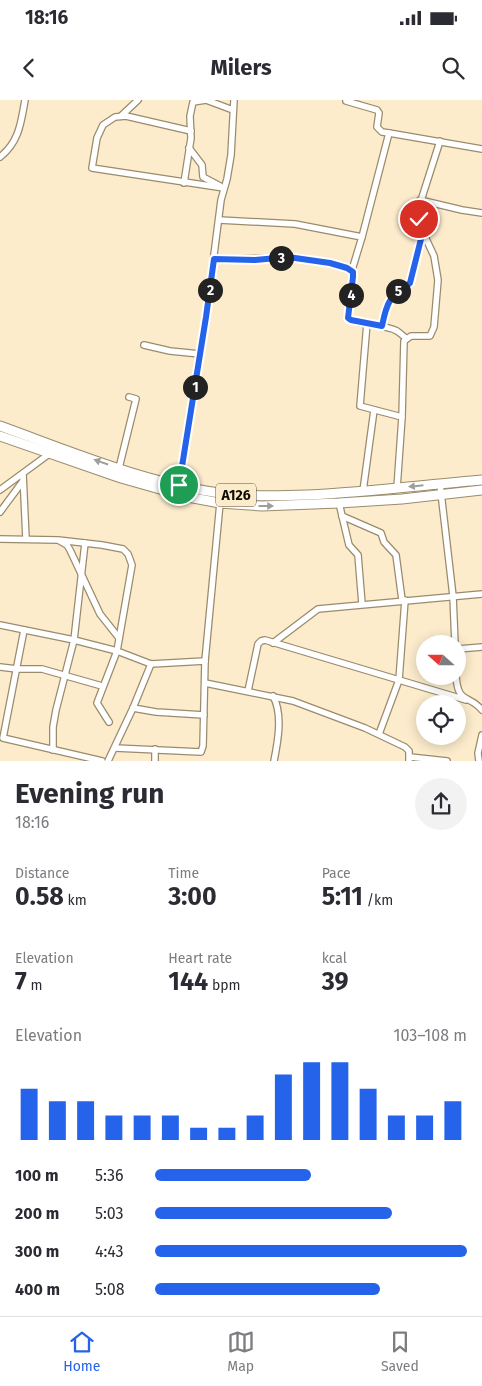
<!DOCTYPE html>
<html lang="en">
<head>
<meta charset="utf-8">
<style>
	body { margin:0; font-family:"Fira Sans",sans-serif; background:#f2f2f3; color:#2b2b33; height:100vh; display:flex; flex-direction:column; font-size:19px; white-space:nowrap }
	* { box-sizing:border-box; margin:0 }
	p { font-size:16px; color:#7c7c81 }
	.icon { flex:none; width:28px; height:28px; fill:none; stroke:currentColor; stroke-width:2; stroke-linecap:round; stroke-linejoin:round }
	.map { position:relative; height:661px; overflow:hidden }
	.sheet { display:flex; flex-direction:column; background:#fff; flex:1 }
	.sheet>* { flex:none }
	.needle { width:32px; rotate:291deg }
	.controls { position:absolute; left:416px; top:535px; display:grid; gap:10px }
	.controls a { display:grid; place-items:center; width:50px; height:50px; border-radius:50%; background:#fff; box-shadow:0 2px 12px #0003; font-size:25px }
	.pin { position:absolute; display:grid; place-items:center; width:42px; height:42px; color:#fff; margin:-21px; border:2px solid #fff; border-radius:50%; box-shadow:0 1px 5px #0007 }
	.km { position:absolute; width:25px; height:25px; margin:-12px; border-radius:50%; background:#222; color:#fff; font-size:14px; line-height:25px; text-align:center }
	.round { display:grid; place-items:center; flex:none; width:52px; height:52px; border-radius:26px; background:#f2f2f3 }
	.summary { display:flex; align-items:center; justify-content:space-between; height:85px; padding:0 15px }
	h1 { font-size:28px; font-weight:700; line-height:38px }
	.metrics { display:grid; grid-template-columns:repeat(3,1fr); gap:8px; height:85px; padding:5px 15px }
	.metrics div { display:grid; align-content:center }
	.metrics b { font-size:25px; font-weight:700 }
	.metrics small { font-size:14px; font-weight:400 }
	.metrics p { font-size:14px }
	.chart { height:140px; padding:10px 15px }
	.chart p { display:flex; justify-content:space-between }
	.chart svg { width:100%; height:90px; margin-top:5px; stroke:#2563eb; stroke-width:6 }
	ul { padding:0 15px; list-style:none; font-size:16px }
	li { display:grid; grid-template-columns:80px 60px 1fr; align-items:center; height:38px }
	li i { height:12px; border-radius:6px; background:#2563eb }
	.status { display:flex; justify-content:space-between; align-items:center; height:35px; padding:0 25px; background:#fff; direction:ltr }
	.status svg { height:14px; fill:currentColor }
	header { display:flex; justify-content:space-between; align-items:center; height:65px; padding:0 15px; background:#fff; font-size:22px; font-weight:700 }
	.dock { display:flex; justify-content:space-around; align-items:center; height:70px; border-top:1px solid #e1e1e2; background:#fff; font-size:14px; color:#7c7c81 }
	.dock a { display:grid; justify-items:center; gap:2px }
	.dock .current { color:#2563eb }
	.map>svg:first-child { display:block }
</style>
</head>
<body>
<div class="status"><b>18:16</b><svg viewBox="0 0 49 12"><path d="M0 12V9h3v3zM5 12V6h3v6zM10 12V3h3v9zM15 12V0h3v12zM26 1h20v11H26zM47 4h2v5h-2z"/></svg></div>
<header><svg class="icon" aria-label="back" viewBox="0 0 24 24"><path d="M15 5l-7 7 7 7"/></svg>Milers<svg class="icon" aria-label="search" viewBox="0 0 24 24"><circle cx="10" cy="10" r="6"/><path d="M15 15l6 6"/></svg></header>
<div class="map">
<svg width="482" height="661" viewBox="0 0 482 661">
	<rect width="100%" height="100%" fill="#fceccc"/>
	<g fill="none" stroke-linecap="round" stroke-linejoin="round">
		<!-- minor casing -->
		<g stroke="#9a8b6d" stroke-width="8">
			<g id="minor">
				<path d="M346 1 377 10 379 13 377 27 382 32 389 33"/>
				<path d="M121 16 138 0"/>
				<path d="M191 31 126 16 115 17 103 25 97 38 92 68 224 88"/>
				<path d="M189 48 202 65 203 77 220 86"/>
				<path d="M0 57C19 42 21 23 25 0"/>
				<path d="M184 83 191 38 190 16 193 2 206 0 233 10"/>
				<path d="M420 100 462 110 482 113"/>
				<path d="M219 120 295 124 362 137 352 170"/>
				<path d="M362 137 389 33 482 49"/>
				<path d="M214 159C259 160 306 153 350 169L353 172V177L348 218C355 225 385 224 397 231 400 233 403 236 406 238"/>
				<path d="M367 223 360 306 402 317 397 388"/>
				<path d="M382 226C387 201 389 198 410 183L423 131"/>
				<path d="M144 245 170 251 200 254"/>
				<path d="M402 317 404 241 411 236H430L434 227 438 180 434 156 421 128 418 110 440 41"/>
				<path d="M119 368 136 299 129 297"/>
				<path d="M23 374 26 439"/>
				<path d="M440 384 453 496 455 544"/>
				<path d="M179 385 206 217 221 100 227 79 231 55 234 0"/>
				<path d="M0 390 49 354"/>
				<path d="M363 391 374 310"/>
				<path d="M339 403 349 445 358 455 362 504"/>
				<path d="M0 412 23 381"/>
				<path d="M342 416 381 433 384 442 396 455 402 500"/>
				<path d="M0 439 58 440 102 445 123 449 128 454 132 465 117 551 97 603 109 622"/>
				<path d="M60 441 67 445 70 450 100 514 119 538"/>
				<path d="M0 525 74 540 117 551 151 564 205 561"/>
				<path d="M24 530 3 638 102 661"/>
				<path d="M273 543 318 509 482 494"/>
				<path d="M458 549 482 547"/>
				<path d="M0 567 17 569H42L102 586"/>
				<path d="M456 576C458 605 469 594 482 610"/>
				<path d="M205 583 293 601 365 628 405 647 409 651V661"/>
				<path d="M248 591 258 544 261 541 265 540 466 600"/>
				<path d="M273 596C283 614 278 641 274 661"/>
				<path d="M133 608 156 612 204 615"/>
				<path d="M379 634 399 580 405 500"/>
				<path d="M115 648 201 652 203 646 205 561 220 403"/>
				<path d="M53 650V627L56 610 74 540 85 443"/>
				<path d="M410 657 447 661"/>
				<path d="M108 661 133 608 151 564"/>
				<path d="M155 661V649"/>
				<path d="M479 661 478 653 482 635"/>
			</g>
		</g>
		<!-- trunk casing -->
		<g stroke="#9a8b6d" stroke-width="11">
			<g id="trunk">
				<path d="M0 326C72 352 152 386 229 394 255 397 281 396 308 395 366 392 424 385 482 380"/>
				<path d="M0 336 121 378 188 397 220 403 262 406 339 403 402 399 482 390"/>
			</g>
		</g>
		<!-- minor -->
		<use href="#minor" stroke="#fff" stroke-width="5.5"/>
		<!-- trunk -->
		<use href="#trunk" stroke="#fff" stroke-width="9"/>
	</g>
	<!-- one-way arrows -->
	<defs><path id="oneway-solid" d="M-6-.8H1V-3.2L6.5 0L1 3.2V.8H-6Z" transform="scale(1.25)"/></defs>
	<g fill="#a09e9a">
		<use href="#oneway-solid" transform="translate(101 362) rotate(-161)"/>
		<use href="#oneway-solid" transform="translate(416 386) rotate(174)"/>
		<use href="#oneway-solid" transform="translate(266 406)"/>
	</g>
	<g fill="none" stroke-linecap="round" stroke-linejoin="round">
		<!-- route casing -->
		<g stroke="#fff" stroke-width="10">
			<path id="route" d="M179 385 206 217 214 159 255 160 288 157 330 163 347 168 353 172V177L348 218 351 220 382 226C387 201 389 198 410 183L423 131 419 119"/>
		</g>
		<!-- route -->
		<use href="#route" stroke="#2563eb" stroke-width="6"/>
	</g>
	<g text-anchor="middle" stroke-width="5" stroke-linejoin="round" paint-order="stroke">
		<!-- shield labels -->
		<rect fill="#fceccc" stroke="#58503f" stroke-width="1" x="216" y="383.5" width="40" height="23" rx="4"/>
		<g font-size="14" font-weight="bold" fill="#120d03">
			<text x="236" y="400">A126</text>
		</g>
	</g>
</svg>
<div class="controls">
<a><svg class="needle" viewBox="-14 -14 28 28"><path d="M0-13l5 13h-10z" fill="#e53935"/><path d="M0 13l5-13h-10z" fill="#7c7c81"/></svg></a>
<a><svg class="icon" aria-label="locate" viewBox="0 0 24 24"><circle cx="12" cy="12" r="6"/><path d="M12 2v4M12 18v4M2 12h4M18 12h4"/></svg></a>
</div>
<div class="pin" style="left:179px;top:385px;background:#1e9e55"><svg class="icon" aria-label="arrive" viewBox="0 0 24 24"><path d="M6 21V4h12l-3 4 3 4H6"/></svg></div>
<div class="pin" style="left:419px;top:119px;background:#d93025"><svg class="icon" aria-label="check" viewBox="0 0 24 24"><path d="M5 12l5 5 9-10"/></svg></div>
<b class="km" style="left:195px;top:287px">1</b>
<b class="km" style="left:210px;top:190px">2</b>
<b class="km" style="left:281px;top:158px">3</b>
<b class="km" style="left:351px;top:195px">4</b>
<b class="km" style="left:398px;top:191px">5</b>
</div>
<section class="sheet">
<div class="summary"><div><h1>Evening run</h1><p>18:16</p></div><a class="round"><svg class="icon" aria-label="share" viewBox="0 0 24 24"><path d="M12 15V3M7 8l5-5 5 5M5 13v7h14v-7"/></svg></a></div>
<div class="metrics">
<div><p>Distance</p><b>0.58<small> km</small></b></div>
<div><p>Time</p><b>3:00</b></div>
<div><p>Pace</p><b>5:11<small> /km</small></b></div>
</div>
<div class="metrics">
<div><p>Elevation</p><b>7<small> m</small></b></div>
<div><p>Heart rate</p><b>144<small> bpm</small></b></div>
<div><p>kcal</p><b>39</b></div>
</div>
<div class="chart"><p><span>Elevation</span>103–108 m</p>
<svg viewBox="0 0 160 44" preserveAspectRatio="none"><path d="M5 44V19M15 44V25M25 44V25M35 44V32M45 44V32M55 44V32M65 44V38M75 44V38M85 44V32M95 44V12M105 44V6M115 44V6M125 44V19M135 44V32M145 44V32M155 44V25"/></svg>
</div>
<ul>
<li><b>100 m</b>5:36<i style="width:50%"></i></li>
<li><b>200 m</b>5:03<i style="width:76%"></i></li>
<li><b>300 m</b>4:43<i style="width:100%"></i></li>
<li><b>400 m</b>5:08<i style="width:72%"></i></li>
</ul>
</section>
<nav class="dock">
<a class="current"><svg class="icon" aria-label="home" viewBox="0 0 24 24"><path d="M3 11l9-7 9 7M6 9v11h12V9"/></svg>Home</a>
<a><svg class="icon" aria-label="map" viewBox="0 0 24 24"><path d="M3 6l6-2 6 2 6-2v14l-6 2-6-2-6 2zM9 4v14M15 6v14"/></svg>Map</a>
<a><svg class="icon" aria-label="saved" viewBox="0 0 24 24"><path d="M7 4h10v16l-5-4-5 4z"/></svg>Saved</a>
</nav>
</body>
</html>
